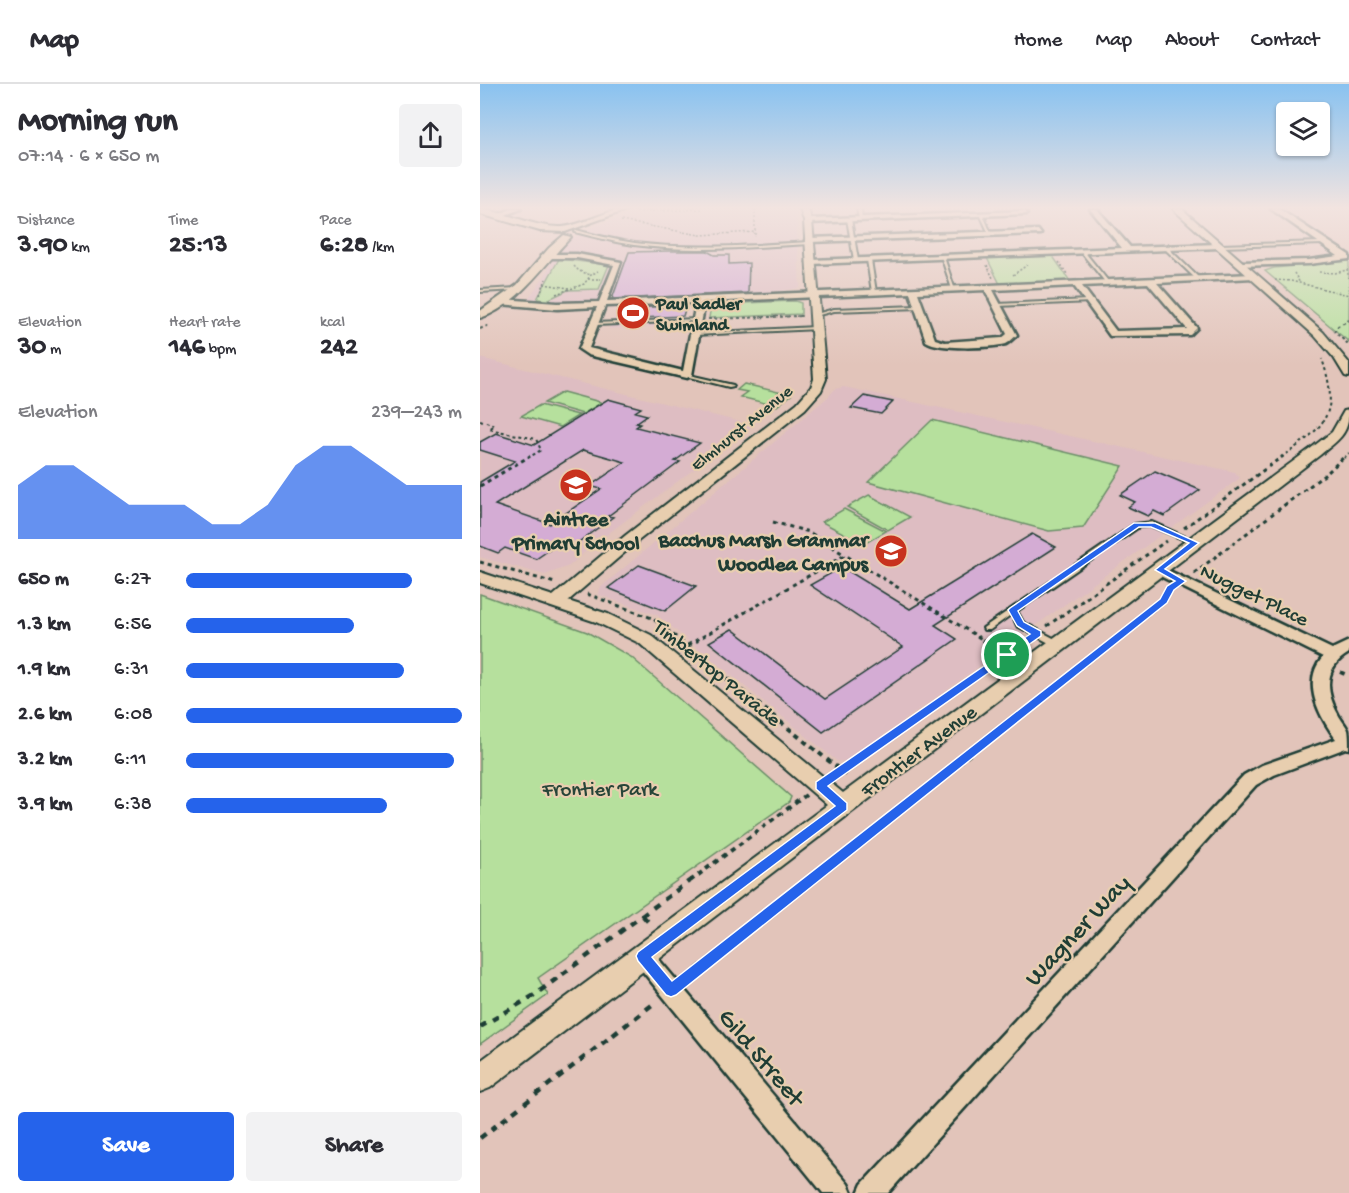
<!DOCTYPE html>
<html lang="en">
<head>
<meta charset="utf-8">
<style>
	body { margin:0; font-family:"Gochi Hand",sans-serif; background:#f2f2f3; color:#2b2b33; height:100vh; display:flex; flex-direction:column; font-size:22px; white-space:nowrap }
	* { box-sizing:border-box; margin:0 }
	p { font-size:20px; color:#7c7c81 }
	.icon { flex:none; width:33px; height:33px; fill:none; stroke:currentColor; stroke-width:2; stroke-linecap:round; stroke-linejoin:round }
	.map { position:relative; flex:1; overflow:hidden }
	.sheet { display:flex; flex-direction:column; background:#fff; width:480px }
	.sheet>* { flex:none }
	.tools { position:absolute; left:796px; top:18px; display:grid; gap:12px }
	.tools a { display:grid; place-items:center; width:54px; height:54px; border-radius:6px; background:#fff; box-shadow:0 2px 4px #0004; font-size:30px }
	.pin { position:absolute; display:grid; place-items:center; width:51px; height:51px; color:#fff; margin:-26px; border:3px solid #fff; border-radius:50%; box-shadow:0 2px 6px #0007 }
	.round { display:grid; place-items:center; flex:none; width:63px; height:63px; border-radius:6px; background:#f2f2f3 }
	.headline { display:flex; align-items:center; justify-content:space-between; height:102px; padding:0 18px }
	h1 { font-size:33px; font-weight:800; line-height:45px }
	.stats { display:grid; grid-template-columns:repeat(3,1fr); gap:9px; height:102px; padding:6px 18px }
	.stats div { display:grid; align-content:center }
	.stats b { font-size:26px; font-weight:800 }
	.stats small { font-size:16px; font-weight:400 }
	.stats p { font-size:16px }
	.chart { height:168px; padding:12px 18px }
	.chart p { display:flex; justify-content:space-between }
	.chart svg { width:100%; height:108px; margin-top:6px; fill:#2563eb; opacity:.7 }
	.action { display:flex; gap:12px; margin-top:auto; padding:12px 18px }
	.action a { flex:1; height:69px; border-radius:6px; background:#2563eb; color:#fff; font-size:24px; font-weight:800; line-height:69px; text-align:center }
	.action a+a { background:#f2f2f3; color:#2b2b33 }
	ul { padding:0 18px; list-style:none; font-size:20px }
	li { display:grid; grid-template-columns:96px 72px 1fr; align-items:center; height:45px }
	li i { height:15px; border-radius:8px; background:#2563eb }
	header { display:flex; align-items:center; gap:36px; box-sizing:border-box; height:84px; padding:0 30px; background:#fff; border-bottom:2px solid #e1e1e2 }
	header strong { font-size:28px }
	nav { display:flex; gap:33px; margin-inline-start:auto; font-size:21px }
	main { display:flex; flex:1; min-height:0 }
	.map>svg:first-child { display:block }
</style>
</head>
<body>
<header>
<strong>Map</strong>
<nav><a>Home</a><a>Map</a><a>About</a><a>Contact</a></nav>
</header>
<main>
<section class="sheet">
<div class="headline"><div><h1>Morning run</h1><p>07:14 · 6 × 650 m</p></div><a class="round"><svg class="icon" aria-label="share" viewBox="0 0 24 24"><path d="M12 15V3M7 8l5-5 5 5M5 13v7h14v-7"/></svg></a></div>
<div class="stats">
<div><p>Distance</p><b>3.90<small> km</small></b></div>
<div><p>Time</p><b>25:13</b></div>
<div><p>Pace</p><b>6:28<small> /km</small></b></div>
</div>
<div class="stats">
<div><p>Elevation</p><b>30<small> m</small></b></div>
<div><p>Heart rate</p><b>146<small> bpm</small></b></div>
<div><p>kcal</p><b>242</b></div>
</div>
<div class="chart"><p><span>Elevation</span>239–243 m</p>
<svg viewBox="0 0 160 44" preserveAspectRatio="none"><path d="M0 44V22L10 14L20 14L30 22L40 30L50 30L60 30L70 38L80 38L90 30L100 14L110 6L120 6L130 14L140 22L150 22L160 22V44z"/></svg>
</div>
<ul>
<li><b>650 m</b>6:27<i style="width:82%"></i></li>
<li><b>1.3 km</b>6:56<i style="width:61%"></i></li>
<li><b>1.9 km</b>6:31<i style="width:79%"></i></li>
<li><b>2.6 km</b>6:08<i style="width:100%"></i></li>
<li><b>3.2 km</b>6:11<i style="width:97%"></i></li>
<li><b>3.9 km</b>6:38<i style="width:73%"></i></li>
</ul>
<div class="action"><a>Save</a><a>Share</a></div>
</section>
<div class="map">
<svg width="869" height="1109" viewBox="0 0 869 1109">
	<rect width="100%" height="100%" fill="#e2c4ba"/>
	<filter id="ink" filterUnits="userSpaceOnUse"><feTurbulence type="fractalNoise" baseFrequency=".0167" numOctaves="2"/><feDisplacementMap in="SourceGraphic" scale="12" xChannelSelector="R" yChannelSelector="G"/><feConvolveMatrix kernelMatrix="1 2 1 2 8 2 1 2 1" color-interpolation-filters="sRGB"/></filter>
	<g filter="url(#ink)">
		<!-- built -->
		<g fill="#debdc2">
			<path d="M234 125H316L320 204 281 210 64 219 46 217 65 192 78 163 108 145 152 129Z"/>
			<path d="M207 221 203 242 129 245 138 224Z"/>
			<path d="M0 274 273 341 113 461 89 482 65 491 0 473Z"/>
			<path d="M364 303 755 388 760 394 368 677H357L177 531 119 511 120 504 348 313 355 305Z"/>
		</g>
		<!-- green -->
		<g fill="#b6e09d" stroke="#6a8e68" stroke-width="1.5">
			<path d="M572 171 590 197 520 200 507 174Z"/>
			<path d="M79 175 129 181 119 205 88 206 67 216 57 215Z"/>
			<path d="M869 177V258L785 187 794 184Z"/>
			<path d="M315 217 321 219V230L229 234 231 222 235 220Z"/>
			<path d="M264 300 311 311 297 322 260 313 267 308 257 306Z"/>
			<path d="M83 308 120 318 121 319 103 330 64 319Z"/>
			<path d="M60 321 98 331H99L80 343 41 332Z"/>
			<path d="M452 336 643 382 603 444 569 447 388 398Z"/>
			<path d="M389 411 430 433 408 446 367 423Z"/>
			<path d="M364 425 406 447 384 460 342 438Z"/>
			<path d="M0 510 107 548 151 573 311 713 309 718 58 894 68 911 0 960Z"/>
		</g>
		<!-- building -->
		<g fill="#d4acd4" stroke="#1f3d34" stroke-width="1.5" fill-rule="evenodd">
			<path d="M191 167H227L234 171H249V180L269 179 268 209 132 215 149 168Z"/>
			<path d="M206 222 203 232 138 235 142 224Z"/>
			<path d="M384 312 413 318 401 330 371 324Z"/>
			<path d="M128 315 161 324 155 328 167 331 156 339 160 340 156 343 220 359 195 377 200 378 128 432 133 433 89 465 78 460 56 475 25 464 18 469 0 462V398L35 377 0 366V358L16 349 54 361ZM103 366 145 378 110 402 121 405 70 440 15 421Z"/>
			<path d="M675 387 720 406 684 432 674 427 668 432 648 423 655 418 640 411Z"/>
			<path d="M552 450 576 463 455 541 477 555 343 648 229 558 252 545 345 615 423 563 330 501 362 483 430 525Z"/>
			<path d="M159 481 216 502 185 527 128 504Z"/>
		</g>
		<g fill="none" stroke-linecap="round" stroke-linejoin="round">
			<!-- service casing -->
			<g stroke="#1f3d34" stroke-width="4">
				<g id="service">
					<path d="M377 125H381L382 136 379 135Z"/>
					<path d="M500 130 503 131 512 151 509 150Z"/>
					<path d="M369 134 371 135 378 176 376 177 374 176 367 135Z"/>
					<path d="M96 146C115 151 135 156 155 159 213 166 272 161 330 158L332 159 330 160C271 163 212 169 154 161 134 158 114 153 95 148Z"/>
					<path d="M842 158 843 160 739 163 737 162 739 161Z"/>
					<path d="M685 163H687L718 193V195H716L685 165Z"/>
					<path d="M601 166H603L628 197V199H626L601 168Z"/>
					<path d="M461 172 464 173 475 206 472 205Z"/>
					<path d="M389 175 391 176 396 208 394 209 392 208 387 176Z"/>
					<path d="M39 204 40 205 38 206 0 208V206Z"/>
					<path d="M609 216H611V218L517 222 515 221 517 220Z"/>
					<path d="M438 222H440V224L354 227 335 232 333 231 354 225Z"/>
					<path d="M217 235 219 236V237L114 241 112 240 114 239Z"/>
					<path d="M336 243 338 244V245L215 251 213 250 215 249Z"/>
					<path d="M205 290 253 301 254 302 249 303 205 292Z"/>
					<path d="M672 438 717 458 716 459H712L671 442 659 443 537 527 543 538 581 558 582 560 581 562H575L537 542 532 530 510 546H504L503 544 655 440Z"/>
				</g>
			</g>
			<!-- minor casing -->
			<g stroke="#1f3d34" stroke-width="5">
				<g id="minor">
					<path d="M31 125H41L20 133 15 132Z"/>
					<path d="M610 125H617L650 163 739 160 743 162 739 164 331 180 327 178 331 176 642 164Z"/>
					<path d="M791 125H799L869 171V175L829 180 758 182 757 180 761 178 829 176 858 172Z"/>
					<path d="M545 127 547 130 328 139 325 137 328 135Z"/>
					<path d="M558 146 561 150 329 158 325 156 329 154Z"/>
					<path d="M65 170H97L141 178 127 217 773 190 777 192 773 194 677 199 717 244 710 251 630 252 594 202 513 206 537 251C533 254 530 258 526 260 510 264 459 266 446 257L430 209 225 218 212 291 207 294 108 271 99 265 117 223 77 225 19 220V216L22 215 77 219 119 218 134 181 97 174H62L61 172ZM668 199 707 245 636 247 602 202ZM505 206 527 250 522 254 465 258 455 255 438 209ZM216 219 203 287 109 264 125 222Z"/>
					<path d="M679 482 852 565 869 557V569C844 583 845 607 858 630 861 636 866 641 868 646 869 651 869 660 869 665L866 664 794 691 776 701 408 1109H378L382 1100 764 691 782 681 856 655C839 632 821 598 843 573L674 489 672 486 674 483Z"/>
					<path d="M163 862 170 865 368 1100 372 1109H343L156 879 152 872 156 865Z"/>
				</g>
			</g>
			<!-- tertiary casing -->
			<g stroke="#1f3d34" stroke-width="4">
				<g id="tertiary">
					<path d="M0 125C28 128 53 144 82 143 105 141 125 125 149 125L85 148 60 147 0 130Z"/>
					<path d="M320 125H328L332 137 346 295 341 307 325 325 158 457 88 517 128 530 171 551 363 709 830 365 852 348 864 327 869 326C869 351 858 356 840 371L10 1004 0 1008V977L347 721 159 559 116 538 0 499V488L73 512 146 451 317 319 331 303 334 295 324 137Z"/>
					<path d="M693 125H702L843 248 869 279V293L865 292 854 274 835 252Z"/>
					<path d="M84 151 91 153C65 179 37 223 0 234V227L37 201 69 164Z"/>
				</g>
			</g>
			<!-- path-far4 -->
			<g stroke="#1f3d34" stroke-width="1.5" stroke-dasharray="2 2" stroke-linecap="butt">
				<path d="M275 125V148"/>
				<path d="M156 128 222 125"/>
				<path d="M141 137 220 151 275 148V153"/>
				<path d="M579 178 587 190"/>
				<path d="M507 181 513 194"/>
				<path d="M94 182 99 187 111 191"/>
				<path d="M867 185 869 195"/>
				<path d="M839 188 855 189 867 186"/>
				<path d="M814 189 820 199"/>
				<path d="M533 191 547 181"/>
				<path d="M108 195H121"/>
				<path d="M795 196 811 197 869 211"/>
				<path d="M64 200 89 204"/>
				<path d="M76 210 104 200 111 191 118 187"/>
				<path d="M60 211 66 195"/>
				<path d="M276 233 323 232"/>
			</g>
			<!-- path-far3 -->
			<g stroke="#1f3d34" stroke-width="2" stroke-dasharray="3 3" stroke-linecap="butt">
				<path d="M228 235 323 232"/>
				<path d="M0 245 9 241"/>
				<path d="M854 248 858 242 869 236"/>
				<path d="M857 250 869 261"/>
				<path d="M0 336 15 341 9 345 56 355 61 366 48 374"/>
				<path d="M801 374C845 342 861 331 842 275"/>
				<path d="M864 374 869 369"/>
			</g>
			<!-- path-far2 -->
			<g stroke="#1f3d34" stroke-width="3" stroke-dasharray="4 4" stroke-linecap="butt">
				<path d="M0 402 50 372"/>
				<path d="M293 438 329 448 365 471"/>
				<path d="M704 444 803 372"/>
				<path d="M0 478 75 499"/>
				<path d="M714 489 847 389 865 372"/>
				<path d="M107 510 172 534 201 557"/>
				<path d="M567 542 686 457"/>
				<path d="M215 557 365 471 505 557"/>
				<path d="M633 557 684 517 691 504"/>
			</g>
			<!-- path-far1 -->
			<g stroke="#1f3d34" stroke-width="4" stroke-dasharray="5 5" stroke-linecap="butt">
				<path d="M199 556 370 694"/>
				<path d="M502 556 527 571"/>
				<path d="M207 562 218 556"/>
				<path d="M860 588 869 592"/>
				<path d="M353 692 547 556"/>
				<path d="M210 797 326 711"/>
				<path d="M329 797 635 556"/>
			</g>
			<!-- path -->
			<g stroke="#1f3d34" stroke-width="4.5" stroke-dasharray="7 7" stroke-linecap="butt">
				<path d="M163 832 172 842"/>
				<path d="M206 894 331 795"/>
				<path d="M0 943 53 912 212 795"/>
				<path d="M0 1054 177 917"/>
			</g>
			<!-- service -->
			<use href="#service" fill="#e8ceaf" fill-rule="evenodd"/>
			<!-- minor -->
			<use href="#minor" fill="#e8ceaf" fill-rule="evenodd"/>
			<!-- tertiary -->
			<use href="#tertiary" fill="#e8ceaf" fill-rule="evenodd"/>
		</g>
	</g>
	<!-- sky -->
	<linearGradient id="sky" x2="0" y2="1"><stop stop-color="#89c2f0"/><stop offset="0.44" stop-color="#f2e4e0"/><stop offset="1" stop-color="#f2e4e0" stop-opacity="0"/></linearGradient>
	<rect width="869" height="281" fill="url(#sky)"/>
	<!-- route -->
	<path fill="#2563eb" stroke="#fff" stroke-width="1.5" fill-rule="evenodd" d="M654 439H675L719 459 685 485 706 497 694 506 687 519 196 911 191 913 186 911 158 877 156 872 158 868 355 722 336 705V698L550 550 537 542 528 526 530 524ZM659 443H671L709 459 675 486 695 497 687 502 680 515 192 897 172 873 367 726V719L348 702 561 552V547L544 538 538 527Z"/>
	<!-- icons -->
	<defs>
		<g id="stadium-disc" transform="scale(1.725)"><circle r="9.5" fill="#c8321e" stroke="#e8ceaf"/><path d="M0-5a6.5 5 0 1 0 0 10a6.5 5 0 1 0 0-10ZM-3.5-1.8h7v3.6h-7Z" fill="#fff"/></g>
		<g id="school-disc" transform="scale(1.725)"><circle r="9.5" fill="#c8321e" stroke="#e8ceaf"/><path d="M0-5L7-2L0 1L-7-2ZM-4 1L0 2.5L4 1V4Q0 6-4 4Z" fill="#fff"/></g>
	</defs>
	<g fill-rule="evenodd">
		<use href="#stadium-disc" x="153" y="229"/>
		<use href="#school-disc" x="96" y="401"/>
		<use href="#school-disc" x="411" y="467"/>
	</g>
	<g text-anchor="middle" stroke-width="4.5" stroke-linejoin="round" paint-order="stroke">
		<!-- far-poi labels -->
		<g font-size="18" font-weight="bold" fill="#1f3d34" stroke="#e8ceaf" text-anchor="start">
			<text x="176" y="225">Paul Sadler<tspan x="176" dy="21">Swimland</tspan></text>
		</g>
		<!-- far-street labels -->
		<g font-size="18" fill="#1f3d34" stroke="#e8ceaf">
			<text transform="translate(261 343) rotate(-39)" y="6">Elmhurst Avenue</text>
		</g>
		<!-- poi labels -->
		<g font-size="21" font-weight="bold" fill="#1f3d34" stroke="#e8ceaf">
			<text x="96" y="441">Aintree<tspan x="96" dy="24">Primary School</tspan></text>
			<text x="388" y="462" text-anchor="end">Bacchus Marsh Grammar<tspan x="388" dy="24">Woodlea Campus</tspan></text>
		</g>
		<!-- street labels -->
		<g font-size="21" fill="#1f3d34" stroke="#e8ceaf">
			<text transform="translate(775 510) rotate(26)" y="7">Nugget Place</text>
			<text transform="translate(238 588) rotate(39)" y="7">Timbertop Parade</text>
			<text transform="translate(438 666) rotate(-37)" y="7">Frontier Avenue</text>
		</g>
		<!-- park labels -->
		<g font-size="21" fill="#274539" stroke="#e8ceaf">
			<text x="120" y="711">Frontier Park</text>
		</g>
		<!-- near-street labels -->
		<g font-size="26" fill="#1f3d34" stroke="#e8ceaf">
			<text transform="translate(596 845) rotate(-47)" y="9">Wagner Way</text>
			<text transform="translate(283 972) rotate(50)" y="9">Gild Street</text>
		</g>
	</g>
</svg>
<div class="tools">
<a><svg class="icon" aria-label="layers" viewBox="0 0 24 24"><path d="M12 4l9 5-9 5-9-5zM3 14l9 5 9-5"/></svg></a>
</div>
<div class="pin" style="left:527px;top:571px;background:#1e9e55"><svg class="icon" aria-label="arrive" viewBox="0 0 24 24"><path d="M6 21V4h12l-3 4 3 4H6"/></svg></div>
</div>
</main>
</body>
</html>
